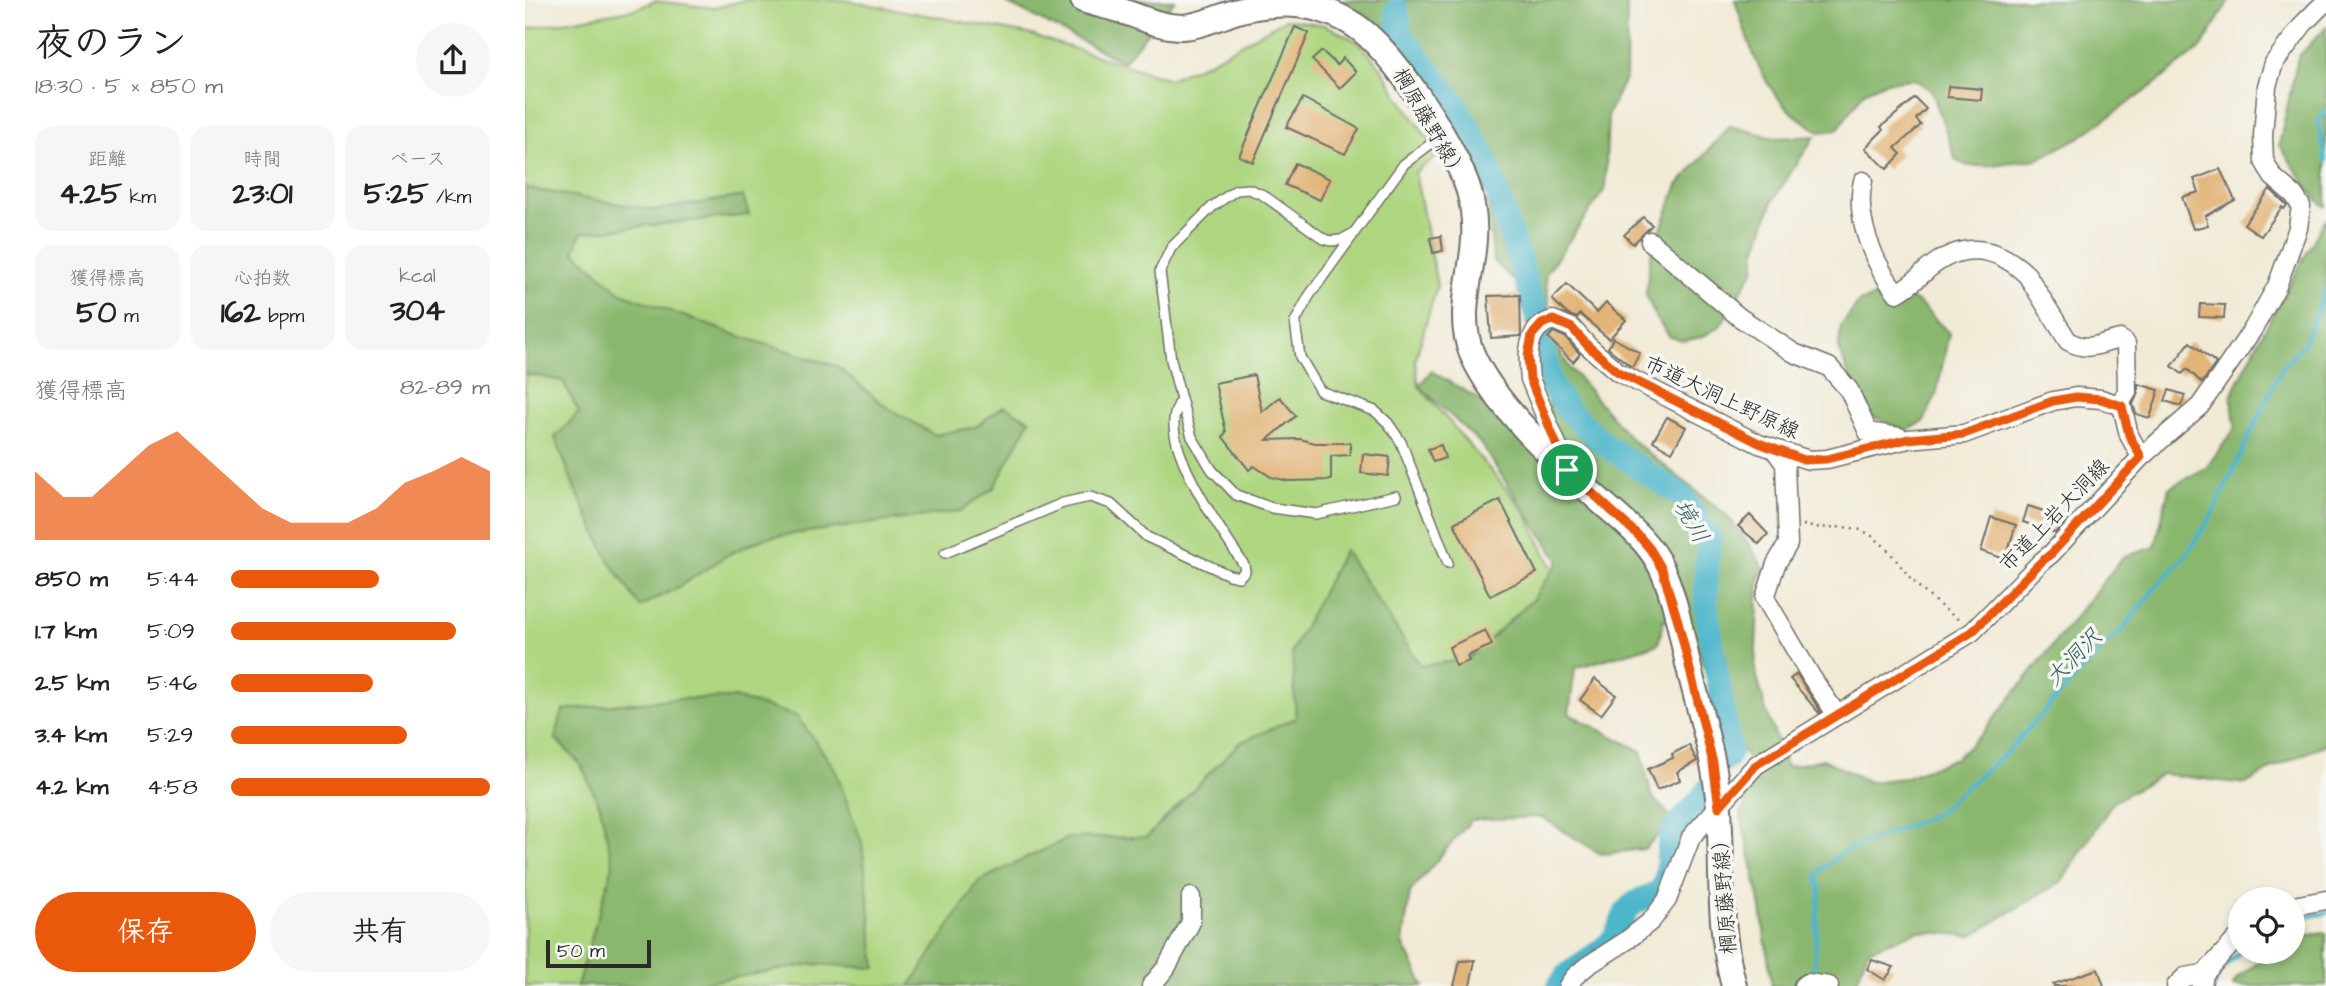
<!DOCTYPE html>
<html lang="ja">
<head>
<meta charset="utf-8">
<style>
	body { margin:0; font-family:"Architects Daughter","Klee One",sans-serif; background:#f6f6f6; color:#222; height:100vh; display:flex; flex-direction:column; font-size:26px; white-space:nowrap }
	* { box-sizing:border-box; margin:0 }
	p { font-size:23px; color:#767676 }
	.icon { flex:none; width:38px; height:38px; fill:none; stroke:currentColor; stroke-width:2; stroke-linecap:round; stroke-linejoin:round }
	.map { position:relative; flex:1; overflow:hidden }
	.details { display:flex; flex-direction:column; background:#fff; width:525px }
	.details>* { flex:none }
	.controls { position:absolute; left:1703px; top:887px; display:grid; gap:14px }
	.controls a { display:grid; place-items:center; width:77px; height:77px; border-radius:50%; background:#fff; box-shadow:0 4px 10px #0003; font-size:35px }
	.scale { position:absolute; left:21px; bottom:18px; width:105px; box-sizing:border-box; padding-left:7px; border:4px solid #2b2b2b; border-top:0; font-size:19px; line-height:24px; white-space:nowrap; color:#2b2b2b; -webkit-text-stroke:5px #f6f6f2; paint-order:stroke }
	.pin { position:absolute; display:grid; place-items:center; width:60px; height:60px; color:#fff; margin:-30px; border:4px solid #fff; border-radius:50%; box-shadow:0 2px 7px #0007 }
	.round { display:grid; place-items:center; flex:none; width:74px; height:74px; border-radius:37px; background:#f6f6f6 }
	.head { display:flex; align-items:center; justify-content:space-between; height:119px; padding:0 35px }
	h1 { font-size:38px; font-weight:700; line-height:52px }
	.figures { display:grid; grid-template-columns:repeat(3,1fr); gap:10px; height:119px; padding:7px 35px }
	.figures div { display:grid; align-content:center; border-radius:18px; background:#f6f6f6; text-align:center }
	.figures b { font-size:30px; font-weight:700 }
	.figures small { font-size:19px; font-weight:400 }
	.figures p { font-size:19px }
	.chart { height:196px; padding:14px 35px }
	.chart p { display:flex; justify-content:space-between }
	.chart svg { width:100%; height:126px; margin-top:7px; fill:#ea580c; opacity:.7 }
	.cta { display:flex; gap:14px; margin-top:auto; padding:14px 35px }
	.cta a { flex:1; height:80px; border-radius:42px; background:#ea580c; color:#fff; font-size:28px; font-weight:700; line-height:80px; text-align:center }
	.cta a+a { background:#f6f6f6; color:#222 }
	ul { padding:0 35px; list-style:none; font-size:23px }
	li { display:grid; grid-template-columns:112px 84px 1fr; align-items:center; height:52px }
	li i { height:18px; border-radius:9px; background:#ea580c }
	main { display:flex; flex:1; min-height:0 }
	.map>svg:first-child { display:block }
</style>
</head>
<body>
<main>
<section class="details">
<div class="head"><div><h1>夜のラン</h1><p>18:30 · 5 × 850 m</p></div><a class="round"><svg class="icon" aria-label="share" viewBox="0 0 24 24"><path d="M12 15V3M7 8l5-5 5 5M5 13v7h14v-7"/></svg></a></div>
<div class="figures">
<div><p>距離</p><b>4.25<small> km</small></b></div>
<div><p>時間</p><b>23:01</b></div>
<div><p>ペース</p><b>5:25<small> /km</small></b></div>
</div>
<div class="figures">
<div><p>獲得標高</p><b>50<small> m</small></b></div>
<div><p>心拍数</p><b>162<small> bpm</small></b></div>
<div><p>kcal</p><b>304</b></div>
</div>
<div class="chart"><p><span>獲得標高</span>82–89 m</p>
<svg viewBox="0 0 160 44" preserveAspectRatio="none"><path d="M0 44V20L10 29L20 29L30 20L40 11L50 6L60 15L70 24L80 33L90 38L100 38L110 38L120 33L130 24L140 20L150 15L160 20V44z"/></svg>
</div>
<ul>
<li><b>850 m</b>5:44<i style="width:57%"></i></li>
<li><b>1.7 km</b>5:09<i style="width:87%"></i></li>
<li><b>2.5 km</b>5:46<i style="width:55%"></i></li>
<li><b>3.4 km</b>5:29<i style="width:68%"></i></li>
<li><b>4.2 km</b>4:58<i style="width:100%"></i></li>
</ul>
<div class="cta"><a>保存</a><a>共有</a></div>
</section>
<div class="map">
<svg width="1801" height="986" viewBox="0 0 1801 986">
	<rect width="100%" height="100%" fill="#f6f6f2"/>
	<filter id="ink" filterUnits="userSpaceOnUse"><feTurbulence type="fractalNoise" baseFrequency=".0143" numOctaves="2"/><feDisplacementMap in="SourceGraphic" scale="14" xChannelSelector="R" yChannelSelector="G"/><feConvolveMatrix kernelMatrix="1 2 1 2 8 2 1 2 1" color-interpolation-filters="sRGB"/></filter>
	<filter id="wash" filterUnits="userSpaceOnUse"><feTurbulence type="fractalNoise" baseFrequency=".00686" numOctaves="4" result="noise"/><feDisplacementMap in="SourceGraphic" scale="28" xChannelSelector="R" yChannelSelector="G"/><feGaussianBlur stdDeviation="1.57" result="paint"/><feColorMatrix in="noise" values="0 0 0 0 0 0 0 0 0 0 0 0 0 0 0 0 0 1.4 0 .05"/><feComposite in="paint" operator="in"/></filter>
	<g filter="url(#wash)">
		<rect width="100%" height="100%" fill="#f1ead6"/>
		<!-- green -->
		<path fill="#aed680" stroke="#6c8056" stroke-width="2" d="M220 0H320L503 34 644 79 684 62 761 19 800 25 832 41 856 67 873 96 915 155 890 172 912 286 890 361 894 386 1000 511 1036 586 1045 617 422 986H0V29L111 9 130 1 189 8Z"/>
		<!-- forest -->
		<g fill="#8ab76e" stroke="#5a714c" stroke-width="2">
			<path d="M476 0H650L598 62Z"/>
			<path d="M797 0H1102L1101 77 1083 114 1080 189 1020 275 1025 312 1021 329 1044 367 1106 439 1201 515 1224 544 1239 569 1234 580 1230 669 1240 708 1262 767 1298 759 1344 782 1379 778 1431 758 1457 734 1598 557 1630 547 1644 488 1681 468 1711 427 1706 397 1735 338 1801 218V744L1748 768 1721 784 1638 774 1588 802 1537 881 1446 936 1393 931 1343 950 1330 986H1247L1235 902 1216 815 1232 772 1194 717 1166 625 1139 620 1133 644 1050 668 1044 714 1116 751 1127 797 1149 820 1119 849 1076 854 1016 817 946 820 885 892 878 943 899 986H385L454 881 543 838 622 837 714 743 771 718 767 651 819 550 896 666 943 659 1008 599 1034 561 954 442 894 386 906 371 954 399 1010 453 1025 412 1013 358 991 282 968 261 961 179 865 36Z"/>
			<path d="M1210 0H1704L1677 47 1626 87 1555 137 1513 159 1459 166H1443L1431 161 1407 91 1389 79 1360 82 1339 92 1312 130 1294 132C1282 123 1268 115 1259 105 1232 75 1222 37 1210 0Z"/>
			<path d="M1801 27V207L1791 199 1754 145 1773 57Z"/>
			<path d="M1205 126 1250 138 1290 136 1248 200 1230 254V268L1195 326 1177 337 1159 341 1145 337 1131 318 1121 295 1125 257 1153 185Z"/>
			<path d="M0 188 130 210 218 196 224 215 56 233 49 251 96 293 208 334 311 366 360 406 410 435 450 427 479 406 505 420 469 488 436 511 239 538 204 554 154 587 115 607 84 560 50 489 30 437 54 413 38 381 0 374Z"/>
			<path d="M1368 291 1393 302 1424 333 1411 396 1398 422 1381 431 1337 412 1314 348 1316 326 1334 302Z"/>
			<path d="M210 698 272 716 310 769 337 843 351 968 289 964 159 986H52L88 865 75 806 56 765 30 738 38 710 147 699Z"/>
			<path d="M1801 933V986H1708L1712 978 1747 952H1768V937Z"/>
		</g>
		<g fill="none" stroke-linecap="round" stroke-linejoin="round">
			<!-- stream -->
			<g stroke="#4eb6cb" stroke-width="4.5">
				<path d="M1801 111 1793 122 1801 161"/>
				<path d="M1768 919 1801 913"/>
				<path d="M1288 978 1295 887 1292 879 1295 871 1316 853 1409 815 1483 751 1580 645 1595 633 1629 589 1660 557 1687 515 1757 367 1779 343 1801 289"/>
				<path d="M1689 986 1693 973 1715 952"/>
			</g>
			<!-- river -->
			<g stroke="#4eb6cb" stroke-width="24">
				<path d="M872 10 875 33 930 104 962 162 1012 314"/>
				<path d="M1017 340 1026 385 1042 409 1080 445 1158 497 1185 541 1181 566V606L1205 753 1201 759"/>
				<path d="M1034 986C1047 964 1072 959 1087 940 1096 930 1097 915 1105 907 1114 899 1124 896 1135 893 1137 888 1140 882 1141 877 1145 862 1140 848 1148 833 1157 816 1173 805 1183 789"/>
			</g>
		</g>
		<g id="blocks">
			<!-- building -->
			<g fill="#e2b477">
				<path d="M770 27 784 33 728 162 714 156Z"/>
				<path d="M797 51 812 65 818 58 831 72 815 88 787 60Z"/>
				<path d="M1423 86 1457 89 1456 100 1422 97Z"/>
				<path d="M778 98 834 129 820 154 761 127Z"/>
				<path d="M1390 98 1401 109 1391 119 1396 125 1370 148 1376 154 1362 169 1340 148 1358 130 1356 127Z"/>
				<path d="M770 163 805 179 795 200 760 185Z"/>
				<path d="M1695 169 1710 200 1680 216 1683 225 1668 229 1657 197 1674 192 1669 179Z"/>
				<path d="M1745 189 1762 205 1759 209 1757 207 1736 236 1719 224Z"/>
				<path d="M1118 217 1127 225 1108 244 1099 235Z"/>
				<path d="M916 236 918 251 908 253 905 238Z"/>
				<path d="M1042 284 1072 313 1081 303 1101 320 1084 339 1055 314 1052 318 1042 314 1027 299Z"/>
				<path d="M995 295 996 336 966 338 963 296Z"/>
				<path d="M1675 304 1700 305 1699 318 1674 317Z"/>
				<path d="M1028 332 1040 337 1055 354 1048 362 1023 338Z"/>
				<path d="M1088 338 1115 353 1107 367 1083 348Z"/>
				<path d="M1665 342 1691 363 1677 383 1662 369 1657 374 1647 366Z"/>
				<path d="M729 375 737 412 755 397 771 416 742 440 775 439 790 443H825V455L806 456V480L763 481 746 477 729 466 724 470 698 437 701 432 690 383Z"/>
				<path d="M1613 384 1634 390 1625 418 1611 414 1608 404 1613 393Z"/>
				<path d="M1644 390 1660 395 1656 406 1640 401Z"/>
				<path d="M1142 417 1161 427 1147 452 1128 441Z"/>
				<path d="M916 445 920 458 908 462 903 449Z"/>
				<path d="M838 454 865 457 863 476 836 473Z"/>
				<path d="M975 500 1012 573 965 596 929 523Z"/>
				<path d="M1503 506 1541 518 1540 522 1530 533 1498 522Z"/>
				<path d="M1225 515 1243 534 1234 544 1213 526Z"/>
				<path d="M1466 517 1491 525 1480 559 1456 551Z"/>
				<path d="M960 630 967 645 942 656 944 661 931 666 924 647Z"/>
				<path d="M1272 674 1278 684 1296 712 1294 713 1265 679Z"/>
				<path d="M1070 679 1091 695 1076 715 1055 700Z"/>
				<path d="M1164 745 1172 761 1152 772 1155 780 1132 790 1123 769 1148 758 1147 754Z"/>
				<path d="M950 960 945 986H929L935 961Z"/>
				<path d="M1347 960 1369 967 1360 980 1342 969Z"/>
				<path d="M1573 969 1579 986H1529L1528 984Z"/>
			</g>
		</g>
	</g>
	<g filter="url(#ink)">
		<use href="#blocks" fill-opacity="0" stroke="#706e67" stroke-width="2"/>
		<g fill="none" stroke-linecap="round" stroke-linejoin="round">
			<!-- service casing -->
			<g stroke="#706e67" stroke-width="12">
				<g id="service">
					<path d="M828 235 784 296 770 322 775 357 795 391 850 411 863 423 876 442 923 563"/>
					<path d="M871 496 791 514 747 508 711 495 687 470 667 437 656 399 646 360 635 271 646 248 687 207 711 190 724 189 738 195 799 239 806 241 816 240 829 233 879 164 915 137"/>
					<path d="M420 553 538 503 565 497 586 504 622 537 704 575 714 577 720 571 719 565C697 532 646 459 649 420 649 413 653 406 656 399"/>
				</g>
			</g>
			<!-- minor casing -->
			<g stroke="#706e67" stroke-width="21">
				<g id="minor">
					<path d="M1338 181C1329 217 1349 265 1372 293 1385 286 1393 278 1403 269 1437 241 1471 245 1502 275L1543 341C1564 353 1574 343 1595 339L1601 344 1602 392 1594 405"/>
					<path d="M1125 241 1214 317 1269 353 1304 367 1324 390 1343 432 1374 437"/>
					<path d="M1249 449 1260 464 1263 544 1251 564 1240 598 1287 678 1312 715"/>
					<path d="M1040 464 1005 379C1002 356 1001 327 1028 320L1047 328 1063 346 1093 372 1234 444 1284 460 1302 459 1383 439 1439 434 1528 401 1551 397 1576 399 1597 406 1604 435 1616 457"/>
					<path d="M1768 906 1801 900"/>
					<path d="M626 986 641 968 666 922V897"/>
					<path d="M1043 986 1049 977 1062 966 1101 941 1126 921 1142 900 1166 837 1231 765 1447 632 1516 562 1526 554 1616 457 1675 406 1728 329 1752 286 1773 228 1776 206 1769 195 1748 177 1739 161 1738 136 1742 86 1749 63 1779 23 1801 1"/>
					<path d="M1278 986 1282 983 1304 986"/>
					<path d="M1651 986 1660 977 1679 974"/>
					<path d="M1677 986 1679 974 1715 935"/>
				</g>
			</g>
			<!-- secondary casing -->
			<g stroke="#706e67" stroke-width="28">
				<path id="secondary" d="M558 0C569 4 580 6 591 9 614 16 633 27 657 27 675 26 692 18 709 12 750 0 791 1 828 24 868 49 930 146 944 191 948 206 950 223 949 239 947 278 931 315 947 354 969 405 1031 461 1072 498 1096 520 1123 539 1137 569 1151 599 1156 635 1164 668 1175 714 1191 761 1194 809 1198 872 1192 923 1209 986"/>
			</g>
			<!-- path -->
			<path stroke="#706e67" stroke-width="2.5" stroke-dasharray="2 5" stroke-linecap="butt" d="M1278 525C1297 531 1320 523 1338 531 1360 541 1373 564 1388 581 1402 596 1418 608 1434 620"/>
			<!-- service -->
			<use href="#service" stroke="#fff" stroke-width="9"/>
			<!-- minor -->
			<use href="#minor" stroke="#fff" stroke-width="18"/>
			<!-- secondary -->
			<use href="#secondary" stroke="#fff" stroke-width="24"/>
		</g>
	</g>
	<g fill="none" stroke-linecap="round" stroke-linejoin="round" filter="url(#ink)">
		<!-- route casing -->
		<g stroke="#fff" stroke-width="14">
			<path id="route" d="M1028 320 1047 328 1063 346 1093 372 1234 443 1279 460 1302 459 1383 439 1439 434 1528 401 1551 397 1576 399 1597 406 1604 435 1616 457 1526 554 1516 562 1447 632 1231 765 1194 807 1188 763 1153 621 1137 569 1125 549 1114 536 1042 470 1005 379 1003 356 1007 335 1017 324Z"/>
		</g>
		<!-- route -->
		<use href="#route" stroke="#ea580c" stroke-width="9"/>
	</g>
	<g text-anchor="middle" stroke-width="7" stroke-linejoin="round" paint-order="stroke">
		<!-- street labels -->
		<g font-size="21" fill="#2b2b2b" stroke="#f6f6f2">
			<text transform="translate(905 124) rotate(60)" y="7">棡原藤野線）</text>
			<text transform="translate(1197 397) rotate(25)" y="7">市道大洞上野原線</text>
			<text transform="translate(1529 515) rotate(-46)" y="7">市道上岩大洞線</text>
			<text transform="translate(1199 892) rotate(-94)" y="7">棡原藤野線）</text>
		</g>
		<!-- water labels -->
		<g font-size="23" font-style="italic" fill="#375c63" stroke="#f6f6f2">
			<text transform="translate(1167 521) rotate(60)" y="8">境川</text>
			<text transform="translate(1548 657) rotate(-46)" y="8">大洞沢</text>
		</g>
	</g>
</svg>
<div class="controls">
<a><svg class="icon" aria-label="locate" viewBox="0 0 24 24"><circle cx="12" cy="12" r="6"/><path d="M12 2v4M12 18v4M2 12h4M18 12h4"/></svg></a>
</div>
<div class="scale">50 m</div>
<div class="pin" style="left:1042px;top:470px;background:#1e9e55"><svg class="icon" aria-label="arrive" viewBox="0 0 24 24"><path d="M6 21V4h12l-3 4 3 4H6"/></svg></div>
</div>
</main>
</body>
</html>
